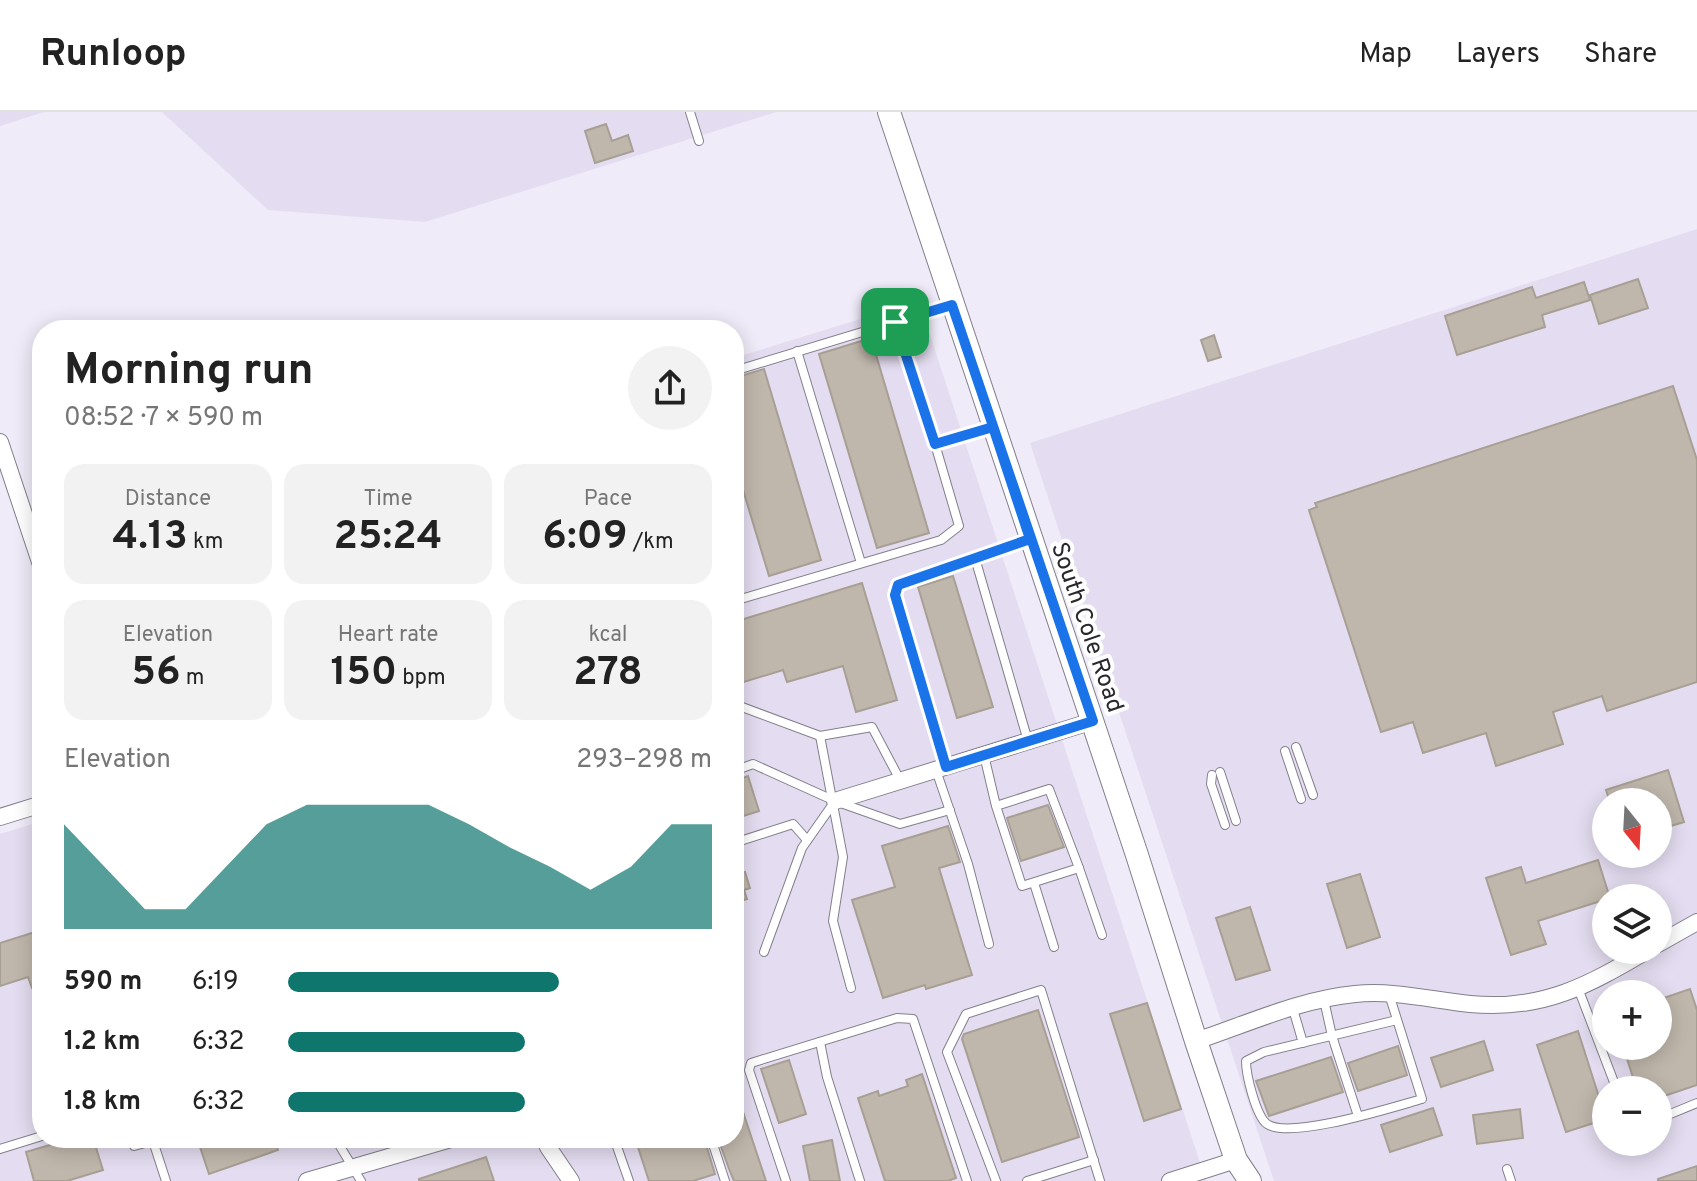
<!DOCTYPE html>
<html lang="en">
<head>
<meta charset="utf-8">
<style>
	body { margin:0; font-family:Overpass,sans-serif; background:#f2f2f2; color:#222; height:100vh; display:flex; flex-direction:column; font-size:30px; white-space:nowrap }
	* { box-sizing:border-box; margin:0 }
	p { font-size:26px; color:#767676 }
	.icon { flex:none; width:44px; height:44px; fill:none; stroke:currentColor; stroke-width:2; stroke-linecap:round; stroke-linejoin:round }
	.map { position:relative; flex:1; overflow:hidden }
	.drawer { position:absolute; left:32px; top:208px; width:712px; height:828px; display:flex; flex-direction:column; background:#fff; border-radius:32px; box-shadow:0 4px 20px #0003 }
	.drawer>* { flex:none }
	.needle { width:52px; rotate:162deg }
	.fabs { position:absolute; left:1592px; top:676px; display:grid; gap:16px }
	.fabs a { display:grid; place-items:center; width:80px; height:80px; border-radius:50%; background:#fff; box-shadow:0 4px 20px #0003; font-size:40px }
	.pin { position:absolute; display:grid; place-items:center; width:68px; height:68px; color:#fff; margin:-34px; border-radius:16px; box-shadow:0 4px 12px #0006 }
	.round { display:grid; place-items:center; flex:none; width:84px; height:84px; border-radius:42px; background:#f2f2f2 }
	.overview { display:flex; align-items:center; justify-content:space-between; height:136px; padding:0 32px }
	h1 { font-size:44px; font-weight:700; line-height:60px }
	.stats { display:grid; grid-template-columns:repeat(3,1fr); gap:12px; height:136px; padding:8px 32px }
	.stats div { display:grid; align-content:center; border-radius:20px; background:#f2f2f2; text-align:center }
	.stats b { font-size:40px; font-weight:700 }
	.stats small { font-size:22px; font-weight:400 }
	.stats p { font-size:22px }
	.chart { height:224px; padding:16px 32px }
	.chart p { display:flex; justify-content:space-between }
	.chart svg { width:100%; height:144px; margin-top:8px; fill:#0f766e; opacity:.7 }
	ul { padding:0 32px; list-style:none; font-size:26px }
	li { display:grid; grid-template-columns:128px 96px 1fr; align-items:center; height:60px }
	li i { height:20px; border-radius:10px; background:#0f766e }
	header { display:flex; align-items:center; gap:48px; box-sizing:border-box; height:112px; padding:0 40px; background:#fff; border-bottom:2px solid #e0e0e0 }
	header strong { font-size:38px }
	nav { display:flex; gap:44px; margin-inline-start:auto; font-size:28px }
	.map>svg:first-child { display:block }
</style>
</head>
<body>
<header>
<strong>Runloop</strong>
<nav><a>Map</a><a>Layers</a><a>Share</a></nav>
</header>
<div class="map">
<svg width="1697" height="1069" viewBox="0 0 1697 1069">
	<rect width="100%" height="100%" fill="#efebf8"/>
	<!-- built -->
	<g fill="#e4ddf1" fill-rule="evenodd">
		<path d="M0 0H44L0 14Z"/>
		<path d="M162 0H776L425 110 268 98Z"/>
		<path d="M1697 117V1069H1274L1030 331ZM1606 690H1658V742H1606ZM1606 786H1658V838H1606ZM1606 882H1658V934H1606ZM1606 978H1658V1030H1606Z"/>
		<path d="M919 189 1206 1069H0V722L42 709V1026H734V246Z"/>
	</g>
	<!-- building -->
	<g fill="#c0b7ac" stroke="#a89f94" stroke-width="2">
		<path d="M606 12 612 29 628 23 633 39 595 51 585 19Z"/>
		<path d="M1638 167 1648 196 1599 212 1590 183Z"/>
		<path d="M1584 170 1590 188 1542 203 1545 215 1457 243 1445 204 1532 175 1536 186Z"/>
		<path d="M1214 223 1221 245 1208 249 1201 228Z"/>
		<path d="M871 226 929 421 877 436 819 242Z"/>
		<path d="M764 257 821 448 769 464 734 348V266Z"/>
		<path d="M1673 274 1697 348V570L1607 599 1602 584 1553 600 1563 632 1496 654 1486 621 1423 641 1413 610 1381 620 1309 398 1317 395 1315 391Z"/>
		<path d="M953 464 993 595 957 606 918 475Z"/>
		<path d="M862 471 897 588 856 600 843 554 787 570 783 558 734 573V510Z"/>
		<path d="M1668 658 1684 710 1658 718V690H1610L1606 678Z"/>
		<path d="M748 664 759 699 734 707V669Z"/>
		<path d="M1048 693 1064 735 1021 749 1007 706Z"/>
		<path d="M948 714 960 750 939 756 972 863 926 877 925 873 883 886 852 788 895 775 882 734Z"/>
		<path d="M1598 748 1610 786 1538 809 1546 832 1511 843 1486 766 1521 755 1526 771Z"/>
		<path d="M734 754H736L739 762 745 760 750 776 744 778 747 787 734 791Z"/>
		<path d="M1360 762 1380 825 1347 836 1327 772Z"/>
		<path d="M1250 795 1270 858 1236 868 1216 806Z"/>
		<path d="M35 820 42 841V873L32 876 28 865 0 874V831Z"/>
		<path d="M1690 877 1697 898V973L1658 986V978H1637L1623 934H1658V888Z"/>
		<path d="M1147 891 1181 997 1144 1009 1110 902Z"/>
		<path d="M1038 898 1079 1025 1002 1050 962 927 964 922Z"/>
		<path d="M1578 919 1606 1007 1566 1020 1537 933Z"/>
		<path d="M1484 929 1493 958 1441 975 1431 946Z"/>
		<path d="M1398 934 1407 963 1358 979 1348 951Z"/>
		<path d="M1331 945 1343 980 1269 1004 1256 969Z"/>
		<path d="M789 948 806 1002 779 1011 761 957Z"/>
		<path d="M922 962 956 1066 948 1069H885L858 986 878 979 879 984 908 974 906 968Z"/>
		<path d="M734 979H736L766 1069H734L729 1057 718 1026H734Z"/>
		<path d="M1433 996 1442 1023 1390 1040 1381 1013Z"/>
		<path d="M1520 997 1523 1026 1477 1032 1473 1003Z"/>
		<path d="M74 1026H93L103 1058 67 1069H34L26 1040Z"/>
		<path d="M197 1026H273L278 1038 209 1062Z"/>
		<path d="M635 1026H704L715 1062 693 1069H649Z"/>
		<path d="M832 1028 840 1069H810L803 1034Z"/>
		<path d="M486 1045 494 1069H419V1067Z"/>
		<path d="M1697 1054V1069H1658V1067Z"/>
	</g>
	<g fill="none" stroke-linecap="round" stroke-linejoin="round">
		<!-- service casing -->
		<g stroke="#837f8b" stroke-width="10">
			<g id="service">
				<path d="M690 0 699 29"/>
				<path d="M895 210 935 332"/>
				<path d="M797 239 861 451"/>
				<path d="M734 259 951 193"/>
				<path d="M975 446 1028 629"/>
				<path d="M734 489 941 428 959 414 935 332 991 316"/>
				<path d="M734 592 820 624 872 615 900 668"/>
				<path d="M820 624 843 745 833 809 851 876"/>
				<path d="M1296 635 1313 683"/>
				<path d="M1285 639 1301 687"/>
				<path d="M984 643 996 694 1022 774 1079 756 1049 677 996 694"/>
				<path d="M946 654 895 483 898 473 1028 428"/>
				<path d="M936 658 968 752 989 832"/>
				<path d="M734 659 753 652 835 689 900 712 950 698"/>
				<path d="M1220 660 1236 709"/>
				<path d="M1212 663 1211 672 1225 713"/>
				<path d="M734 731 793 712 807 728"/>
				<path d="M1079 756 1102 823"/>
				<path d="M1034 771 1054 835"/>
				<path d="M764 840 802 736 835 689"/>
				<path d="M1578 876 1617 978"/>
				<path d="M1389 882 1422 987C1393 995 1290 1028 1267 1012 1256 1004 1246 963 1246 949L1264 940 1397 908"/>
				<path d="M1324 888 1332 924 1358 1004"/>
				<path d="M1293 897 1303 931"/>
				<path d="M820 930 827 965 860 1069"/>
				<path d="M1658 1005H1663L1697 991"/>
				<path d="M129 1026 134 1034 153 1029"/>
				<path d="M152 1026 166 1069"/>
				<path d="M335 1026 361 1069"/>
				<path d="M614 1026 629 1069"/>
				<path d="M711 1026 725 1069"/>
				<path d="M0 1037 42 1024"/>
				<path d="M1507 1057 1511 1069"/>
				<path d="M786 1069 749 958 751 951 897 906 913 907 967 1069"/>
				<path d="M996 1069 947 940 966 902 1041 878 1100 1069"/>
				<path d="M1027 1069 1094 1048"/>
			</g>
		</g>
		<!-- minor casing -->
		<g stroke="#837f8b" stroke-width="18">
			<g id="minor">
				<path d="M0 330 42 456"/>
				<path d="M835 689 1093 609"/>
				<path d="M0 705 42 692"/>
				<path d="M1658 832 1697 810"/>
				<path d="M1196 929C1247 912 1301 887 1355 882 1393 878 1432 888 1470 892 1543 899 1589 873 1648 838"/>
				<path d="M545 1026 548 1035 571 1069"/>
				<path d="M307 1069 454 1026"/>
				<path d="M1170 1069 1236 1048"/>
			</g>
		</g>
		<!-- secondary casing -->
		<g stroke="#837f8b" stroke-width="24">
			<path id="secondary" d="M889 0 1137 743 1196 929 1236 1048 1250 1069"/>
		</g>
		<!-- service -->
		<use href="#service" stroke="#fff" stroke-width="8"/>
		<!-- minor -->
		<use href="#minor" stroke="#fff" stroke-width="16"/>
		<!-- secondary -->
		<use href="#secondary" stroke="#fff" stroke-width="22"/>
	</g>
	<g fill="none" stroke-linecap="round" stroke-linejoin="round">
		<!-- route casing -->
		<g stroke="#fff" stroke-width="16">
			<path id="route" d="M895 210 935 332 993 315 1030 427 898 473 895 483 946 655 1093 609 952 193 895 210"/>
		</g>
		<!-- route -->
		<use href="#route" stroke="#1a73e8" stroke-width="10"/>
	</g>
	<g text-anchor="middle" stroke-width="8" stroke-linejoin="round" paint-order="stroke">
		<!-- street labels -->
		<g font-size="24" fill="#2a282d" stroke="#fff">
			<text transform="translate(1088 515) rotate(71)" y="8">South Cole Road</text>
		</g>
	</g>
</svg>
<div class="fabs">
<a><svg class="needle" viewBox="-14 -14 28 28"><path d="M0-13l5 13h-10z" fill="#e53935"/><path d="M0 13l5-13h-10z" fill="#767676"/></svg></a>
<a><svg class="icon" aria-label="layers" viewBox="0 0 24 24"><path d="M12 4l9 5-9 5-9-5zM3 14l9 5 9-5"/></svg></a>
<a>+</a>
<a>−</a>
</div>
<div class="pin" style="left:895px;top:210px;background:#1e9e55"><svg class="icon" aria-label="arrive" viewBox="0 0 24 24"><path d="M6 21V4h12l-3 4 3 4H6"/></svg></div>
<section class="drawer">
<div class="overview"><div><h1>Morning run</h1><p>08:52 · 7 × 590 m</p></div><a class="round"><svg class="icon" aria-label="share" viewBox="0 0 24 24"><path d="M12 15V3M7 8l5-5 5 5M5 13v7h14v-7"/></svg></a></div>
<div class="stats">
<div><p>Distance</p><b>4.13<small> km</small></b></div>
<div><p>Time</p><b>25:24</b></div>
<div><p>Pace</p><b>6:09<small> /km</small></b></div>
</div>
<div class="stats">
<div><p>Elevation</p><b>56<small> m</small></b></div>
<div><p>Heart rate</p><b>150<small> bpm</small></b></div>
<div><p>kcal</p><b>278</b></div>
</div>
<div class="chart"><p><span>Elevation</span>293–298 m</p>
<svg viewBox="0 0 160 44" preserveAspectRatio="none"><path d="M0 44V12L10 25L20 38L30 38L40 25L50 12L60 6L70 6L80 6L90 6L100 12L110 19L120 25L130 32L140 25L150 12L160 12V44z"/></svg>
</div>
<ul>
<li><b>590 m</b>6:19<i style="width:64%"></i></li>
<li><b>1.2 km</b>6:32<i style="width:56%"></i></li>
<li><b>1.8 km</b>6:32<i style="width:56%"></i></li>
</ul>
</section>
</div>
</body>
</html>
